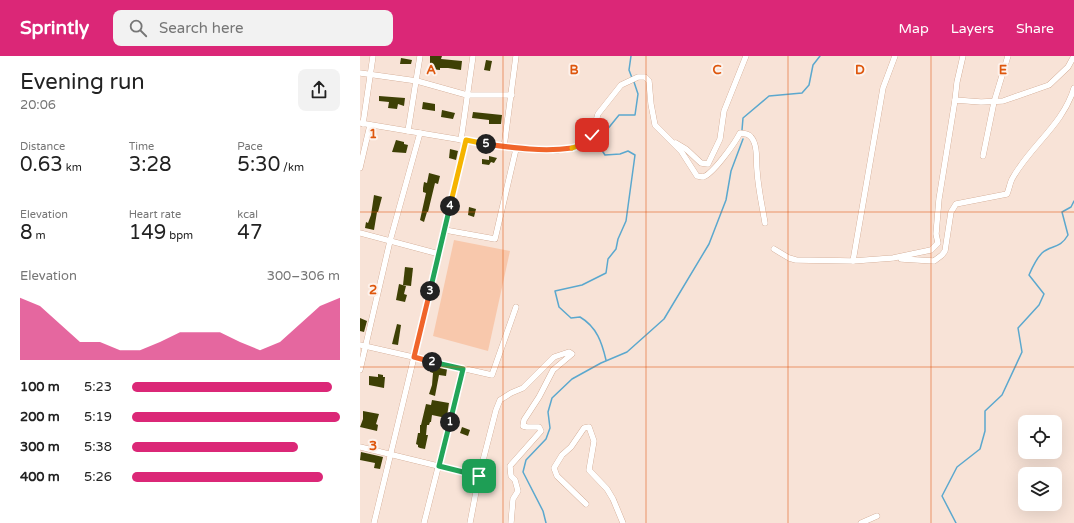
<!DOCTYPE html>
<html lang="en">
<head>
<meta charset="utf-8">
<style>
	body { margin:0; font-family:"Varela Round",sans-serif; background:#f2f2f2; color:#222; height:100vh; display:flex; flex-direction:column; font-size:15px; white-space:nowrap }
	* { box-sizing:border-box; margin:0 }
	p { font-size:13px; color:#767676 }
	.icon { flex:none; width:22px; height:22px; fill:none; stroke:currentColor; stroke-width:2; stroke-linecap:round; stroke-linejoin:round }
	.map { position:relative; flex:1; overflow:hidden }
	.details { display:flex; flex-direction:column; background:#fff; width:360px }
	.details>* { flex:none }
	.buttons { position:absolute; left:658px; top:359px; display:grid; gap:8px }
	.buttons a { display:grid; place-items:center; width:44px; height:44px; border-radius:8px; background:#fff; box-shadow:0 4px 16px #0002; font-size:20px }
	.pin { position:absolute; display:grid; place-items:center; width:34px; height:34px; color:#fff; margin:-17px; border-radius:8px; box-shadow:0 2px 6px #0006 }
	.km { position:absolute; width:20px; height:20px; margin:-10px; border-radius:50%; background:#222; color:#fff; font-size:11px; line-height:20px; text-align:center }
	.round { display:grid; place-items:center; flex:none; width:42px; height:42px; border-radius:8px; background:#f2f2f2 }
	.headline { display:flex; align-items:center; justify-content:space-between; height:68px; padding:0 20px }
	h1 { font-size:22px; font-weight:600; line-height:30px }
	.metrics { display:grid; grid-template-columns:repeat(3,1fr); gap:6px; height:68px; padding:4px 20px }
	.metrics div { display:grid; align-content:center }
	.metrics b { font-size:20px; font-weight:600 }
	.metrics small { font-size:11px; font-weight:400 }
	.metrics p { font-size:11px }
	.chart { height:112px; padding:8px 20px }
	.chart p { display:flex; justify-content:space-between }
	.chart svg { width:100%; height:72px; margin-top:4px; fill:#db2777; opacity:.7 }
	ul { padding:0 20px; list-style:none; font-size:13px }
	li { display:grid; grid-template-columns:64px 48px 1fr; align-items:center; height:30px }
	li i { height:10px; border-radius:5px; background:#db2777 }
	header { display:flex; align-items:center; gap:24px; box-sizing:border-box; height:56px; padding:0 20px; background:#db2777; color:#fff }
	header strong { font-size:19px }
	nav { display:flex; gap:22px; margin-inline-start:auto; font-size:14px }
	.search { width:280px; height:36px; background:#f2f2f2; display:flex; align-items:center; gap:10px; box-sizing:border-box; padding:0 14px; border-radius:8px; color:#767676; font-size:15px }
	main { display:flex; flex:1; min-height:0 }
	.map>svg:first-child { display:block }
</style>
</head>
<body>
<header>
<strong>Sprintly</strong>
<div class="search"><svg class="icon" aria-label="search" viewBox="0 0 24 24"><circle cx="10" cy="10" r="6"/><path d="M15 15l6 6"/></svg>Search here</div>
<nav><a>Map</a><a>Layers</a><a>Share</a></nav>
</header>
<main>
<section class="details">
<div class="headline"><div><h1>Evening run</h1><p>20:06</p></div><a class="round"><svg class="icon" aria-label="share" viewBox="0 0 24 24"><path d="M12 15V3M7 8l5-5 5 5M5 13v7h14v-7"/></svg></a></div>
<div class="metrics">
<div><p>Distance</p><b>0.63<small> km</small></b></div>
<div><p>Time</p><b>3:28</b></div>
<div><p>Pace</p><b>5:30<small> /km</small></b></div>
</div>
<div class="metrics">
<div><p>Elevation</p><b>8<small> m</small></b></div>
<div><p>Heart rate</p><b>149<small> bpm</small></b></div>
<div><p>kcal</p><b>47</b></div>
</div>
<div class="chart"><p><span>Elevation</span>300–306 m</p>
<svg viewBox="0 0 160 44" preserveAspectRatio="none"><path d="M0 44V6L10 11L20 22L30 33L40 33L50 38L60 38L70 33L80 27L90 27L100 27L110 33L120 38L130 33L140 22L150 11L160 6V44z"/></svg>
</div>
<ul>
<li><b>100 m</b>5:23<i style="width:96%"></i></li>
<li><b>200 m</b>5:19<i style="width:100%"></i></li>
<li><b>300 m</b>5:38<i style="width:80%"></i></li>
<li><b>400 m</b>5:26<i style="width:92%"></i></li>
</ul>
</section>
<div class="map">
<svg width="714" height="467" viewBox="0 0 714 467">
	<rect width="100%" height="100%" fill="#f8e3d7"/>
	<!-- green -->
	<path fill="#f8c8ac" d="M94 184 150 195 128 295 73 280Z"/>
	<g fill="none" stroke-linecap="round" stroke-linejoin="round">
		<!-- stream -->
		<g stroke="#5ba8ce" stroke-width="1.5">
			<path d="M271 0 269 14 272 22"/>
			<path d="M382 74 383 62 409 40 442 37 449 29 453 9 460 0"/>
			<path d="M246 304C242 287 237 271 220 261L211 262 199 251 195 235 222 229 246 217 248 203 256 193 258 183 266 165 275 99 268 95 260 98 245 99 235 84 242 80 259 59H275L278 38 274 26"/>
			<path d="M186 467 183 455 163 416 166 404 186 383 190 372 188 356 192 342 212 323 241 307 267 296 304 263 349 188 366 144 371 115 383 83"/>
			<path d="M596 467 582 440 597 411 620 393 625 375V355L642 339 662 296 658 272 679 249 684 238 669 219C672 212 676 203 682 197 691 189 700 193 708 179L702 156 711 151 714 145"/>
		</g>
	</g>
	<!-- building -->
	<g fill="#3e4005">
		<path d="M70 0H82L81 3 102 5 101 14 88 12H80V14L70 13Z"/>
		<path d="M41 2 52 4 51 8H40Z"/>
		<path d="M126 4 132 5 130 15 124 14Z"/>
		<path d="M19 40 45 42 44 50 38 48 37 53 28 52 29 46 19 45Z"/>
		<path d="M63 46 75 48V55L62 53Z"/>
		<path d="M82 54 95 57 93 63 81 61Z"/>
		<path d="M113 56 142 59 141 68H129V64L112 62Z"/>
		<path d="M36 84 44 86V88L48 89 46 97 32 96Z"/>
		<path d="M90 93 98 95 96 104 89 102Z"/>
		<path d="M129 100 137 102 134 107 131 106 129 109 122 108V103L129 104Z"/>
		<path d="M69 117 80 120 78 128 75 127 68 156H67L64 166 60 164 66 137 63 136V132L64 126 67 127Z"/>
		<path d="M14 139 22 141 18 156H17L14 174 5 172 6 166 8 167 11 159Z"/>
		<path d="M109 151 116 153 114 161 108 159Z"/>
		<path d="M45 211 53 212 51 230 43 229Z"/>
		<path d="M39 228 46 230 44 238 47 239 45 246 36 244Z"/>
		<path d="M0 262 7 265 4 276 0 275Z"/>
		<path d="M37 268 41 269 38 289 32 288Z"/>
		<path d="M70 309 87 313 86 320 79 319 75 340 69 338 72 329 73 317 70 316Z"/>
		<path d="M18 318 23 319V321H25L24 332 9 329V320L18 321Z"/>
		<path d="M72 344 89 347 87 360 86 362 72 359 71 366H70L69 369H67L66 379H68L65 393 60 392 58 391V389L56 388 58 377H60V369H61L66 348 71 349Z"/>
		<path d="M3 355 19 358 16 368 18 369 17 375 0 371 3 363Z"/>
		<path d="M102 371 110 374 108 380 100 377Z"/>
		<path d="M1 396 23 401 20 413 14 412 15 407 0 404Z"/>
	</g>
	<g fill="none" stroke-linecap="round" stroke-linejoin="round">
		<!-- street casing -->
		<g stroke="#c6967a" stroke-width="6">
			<g id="street">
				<path d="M0 17 57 25 107 39H152"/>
				<path d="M595 44 597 26 603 0"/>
				<path d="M0 67 156 93 193 95 213 92 227 87 232 79 238 58 261 29 278 21H285L289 25 291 48 295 69 321 95 337 120C338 120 342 121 343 121 353 118 375 87 380 77 384 78 388 77 391 81 398 89 396 104 397 114 398 132 402 149 405 167"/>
				<path d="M3 68 13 0"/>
				<path d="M48 75 60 0"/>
				<path d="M101 84 113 0"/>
				<path d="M316 87 326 93 341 107 348 108 360 83 364 55 386 0"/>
				<path d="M144 91 156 0"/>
				<path d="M623 100 634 46 648 0"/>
				<path d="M0 112 10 69"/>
				<path d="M85 174 135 183 156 93"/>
				<path d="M0 177 79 198"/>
				<path d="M414 193 429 202 436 204 493 205 533 202 571 194 578 187 576 178 579 143 595 44 621 46 643 45 689 29 708 11 714 0"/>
				<path d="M541 203 574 205 582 199 585 195 591 156 596 148 647 138C649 133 650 127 652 123 670 90 703 69 714 32"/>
				<path d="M493 205 523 32 535 0"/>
				<path d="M0 289 132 319 156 251"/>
				<path d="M0 314 30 185 60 77"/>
				<path d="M0 391 119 420"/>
				<path d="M226 448 197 420 194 412 202 399 211 391 224 372 229 371 234 385 229 414 247 433 253 443 263 467"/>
				<path d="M14 467 106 85"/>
				<path d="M64 467 103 313"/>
				<path d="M110 467 119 420 136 354 140 344 151 337 163 332 194 301 209 296 212 298 193 314 179 341 164 364 163 370 167 371H179L181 375 150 410 151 420 155 424 158 435 153 443 151 467"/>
				<path d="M501 467 517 460"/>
			</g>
		</g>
		<!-- street -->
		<use href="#street" stroke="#fff" stroke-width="5.5"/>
	</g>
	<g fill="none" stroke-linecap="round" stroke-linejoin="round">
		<!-- split-1 casing -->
		<g stroke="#fff" stroke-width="8">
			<path id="split-1" d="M90 366 79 410 119 420"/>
		</g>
		<!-- split-2 casing -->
		<g stroke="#fff" stroke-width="8">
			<path id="split-2" d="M72 306 103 313 90 366"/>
		</g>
		<!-- split-3 casing -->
		<g stroke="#fff" stroke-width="8">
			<path id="split-3" d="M70 235 54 301 72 306"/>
		</g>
		<!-- split-4 casing -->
		<g stroke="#fff" stroke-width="8">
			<path id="split-4" d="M70 235 90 150"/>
		</g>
		<!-- split-5 casing -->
		<g stroke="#fff" stroke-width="8">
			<path id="split-5" d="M90 150 106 84 126 88"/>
		</g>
		<!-- split-6 casing -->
		<g stroke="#fff" stroke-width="8">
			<path id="split-6" d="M126 88C155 92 183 96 212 92"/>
		</g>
		<!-- split-7 casing -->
		<g stroke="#fff" stroke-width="8">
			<path id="split-7" d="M212 92 227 87 232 79"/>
		</g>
		<!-- split-1 -->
		<use href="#split-1" stroke="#22a559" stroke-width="5"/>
		<!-- split-2 -->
		<use href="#split-2" stroke="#22a559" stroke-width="5"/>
		<!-- split-3 -->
		<use href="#split-3" stroke="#f0652b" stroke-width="5"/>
		<!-- split-4 -->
		<use href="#split-4" stroke="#22a559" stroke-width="5"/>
		<!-- split-5 -->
		<use href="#split-5" stroke="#f5b400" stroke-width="5"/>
		<!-- split-6 -->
		<use href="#split-6" stroke="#f0652b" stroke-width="5"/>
		<!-- split-7 -->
		<use href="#split-7" stroke="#f5b400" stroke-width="5"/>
	</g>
	<!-- grid -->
	<path fill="none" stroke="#de560c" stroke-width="1" stroke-opacity="0.55" d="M143 0V467M286 0V467M428 0V467M571 0V467M0 156H714M0 311H714"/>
	<g font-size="13" text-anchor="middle" font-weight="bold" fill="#de560c" stroke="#fdf2ec" stroke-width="4" stroke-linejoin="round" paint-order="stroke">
		<text x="71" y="18">A</text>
		<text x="214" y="18">B</text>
		<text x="357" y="18">C</text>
		<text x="500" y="18">D</text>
		<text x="643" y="18">E</text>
		<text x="13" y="82">1</text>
		<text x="13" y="238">2</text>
		<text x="13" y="394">3</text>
	</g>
</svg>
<div class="buttons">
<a><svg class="icon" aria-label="locate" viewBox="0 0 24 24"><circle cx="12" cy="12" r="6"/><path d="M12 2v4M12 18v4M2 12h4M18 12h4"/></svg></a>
<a><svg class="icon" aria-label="layers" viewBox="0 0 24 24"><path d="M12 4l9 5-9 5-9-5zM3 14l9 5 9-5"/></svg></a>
</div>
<div class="pin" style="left:119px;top:420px;background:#1e9e55"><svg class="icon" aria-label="arrive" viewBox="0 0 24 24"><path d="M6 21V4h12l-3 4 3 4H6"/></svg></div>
<div class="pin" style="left:232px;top:79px;background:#d93025"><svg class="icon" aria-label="check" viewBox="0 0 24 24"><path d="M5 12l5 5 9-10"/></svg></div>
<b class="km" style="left:90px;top:366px">1</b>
<b class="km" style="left:72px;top:306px">2</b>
<b class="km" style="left:70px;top:235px">3</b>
<b class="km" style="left:90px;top:150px">4</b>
<b class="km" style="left:126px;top:88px">5</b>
</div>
</main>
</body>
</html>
